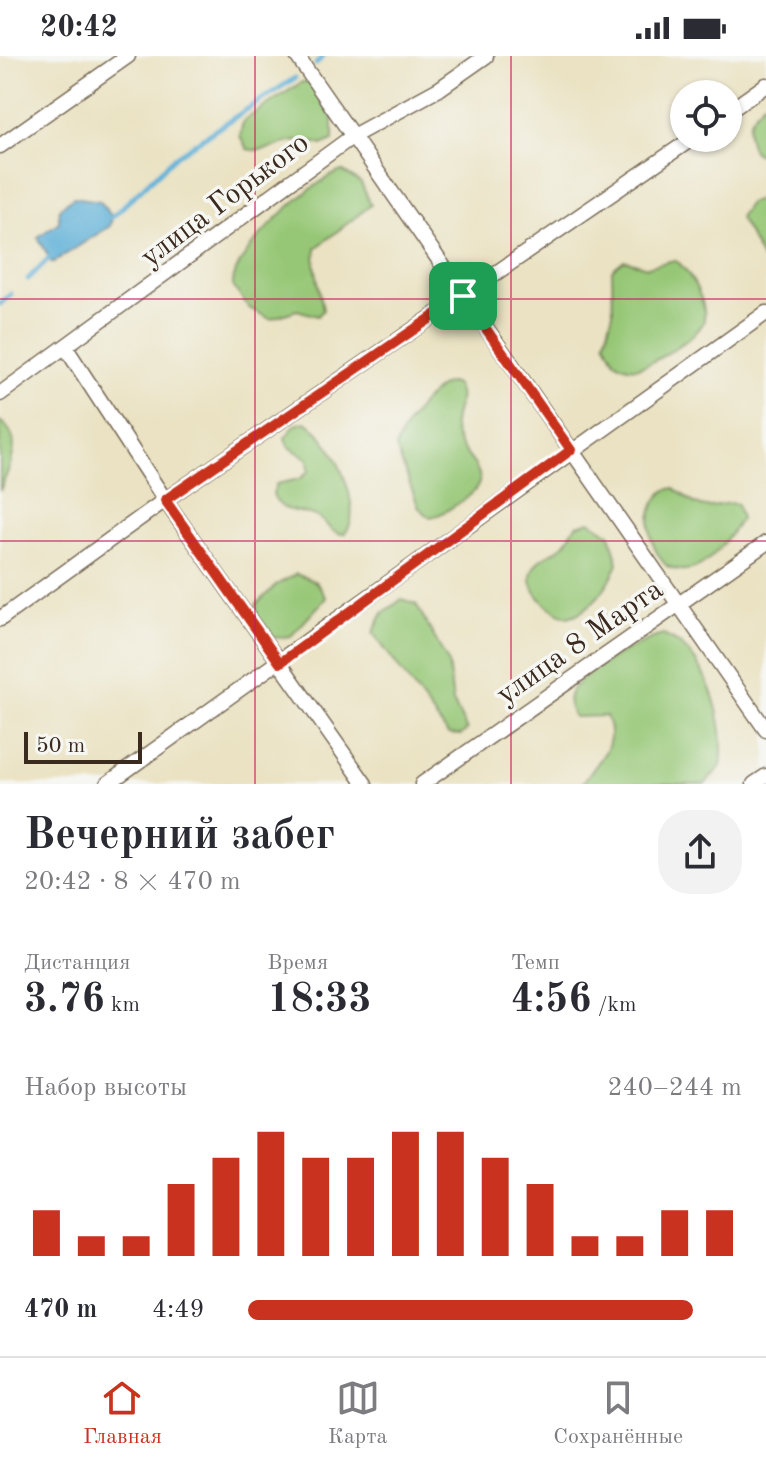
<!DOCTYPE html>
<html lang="ru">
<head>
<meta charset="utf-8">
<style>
	body { margin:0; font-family:"Old Standard TT",serif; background:#f2f2f3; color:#2b2b33; height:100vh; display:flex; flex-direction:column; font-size:30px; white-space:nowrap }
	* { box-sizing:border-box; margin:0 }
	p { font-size:26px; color:#7c7c81 }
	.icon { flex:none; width:44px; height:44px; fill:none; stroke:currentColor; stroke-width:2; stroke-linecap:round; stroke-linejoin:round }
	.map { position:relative; height:728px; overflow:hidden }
	.panel { display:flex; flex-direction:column; background:#fff; flex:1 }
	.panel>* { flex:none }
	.tools { position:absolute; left:670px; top:24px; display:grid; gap:16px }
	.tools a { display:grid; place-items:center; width:72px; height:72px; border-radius:50%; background:#fff; box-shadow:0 2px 6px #0004; font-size:40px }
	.scale { position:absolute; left:24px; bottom:20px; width:118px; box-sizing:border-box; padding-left:8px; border:4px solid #3b2a1e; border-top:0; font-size:22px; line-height:28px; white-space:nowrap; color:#3b2a1e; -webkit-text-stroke:6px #f6f6f2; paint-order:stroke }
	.pin { position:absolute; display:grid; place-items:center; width:68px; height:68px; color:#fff; margin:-34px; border-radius:16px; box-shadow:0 4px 12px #0006 }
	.round { display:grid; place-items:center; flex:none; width:84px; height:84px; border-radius:32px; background:#f2f2f3 }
	.headline { display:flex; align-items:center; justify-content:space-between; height:136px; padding:0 24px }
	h1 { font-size:44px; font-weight:600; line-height:60px }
	.figures { display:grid; grid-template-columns:repeat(3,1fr); gap:12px; height:136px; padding:8px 24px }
	.figures div { display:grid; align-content:center }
	.figures b { font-size:40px; font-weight:600 }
	.figures small { font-size:22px; font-weight:400 }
	.figures p { font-size:22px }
	.chart { height:224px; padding:16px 24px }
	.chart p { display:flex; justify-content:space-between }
	.chart svg { width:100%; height:144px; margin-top:8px; stroke:#c8321e; stroke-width:6 }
	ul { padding:0 24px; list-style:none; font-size:26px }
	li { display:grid; grid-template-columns:128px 96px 1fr; align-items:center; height:60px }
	li i { height:20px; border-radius:10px; background:#c8321e }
	.status { display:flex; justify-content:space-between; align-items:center; height:56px; padding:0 40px; background:#fff; direction:ltr }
	.status svg { height:22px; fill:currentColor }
	.menu { display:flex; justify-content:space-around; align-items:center; height:112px; border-top:2px solid #e1e1e2; background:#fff; font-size:22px; color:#7c7c81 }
	.menu a { display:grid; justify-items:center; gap:4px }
	.menu .current { color:#c8321e }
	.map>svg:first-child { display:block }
</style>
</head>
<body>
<div class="status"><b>20:42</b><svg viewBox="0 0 49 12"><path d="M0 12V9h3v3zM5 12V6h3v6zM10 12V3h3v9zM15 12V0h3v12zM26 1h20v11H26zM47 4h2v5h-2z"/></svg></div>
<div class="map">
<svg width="766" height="728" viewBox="0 0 766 728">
	<rect width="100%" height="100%" fill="#f6f6f2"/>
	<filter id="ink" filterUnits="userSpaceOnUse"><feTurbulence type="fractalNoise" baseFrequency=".0125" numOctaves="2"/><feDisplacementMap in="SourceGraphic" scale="16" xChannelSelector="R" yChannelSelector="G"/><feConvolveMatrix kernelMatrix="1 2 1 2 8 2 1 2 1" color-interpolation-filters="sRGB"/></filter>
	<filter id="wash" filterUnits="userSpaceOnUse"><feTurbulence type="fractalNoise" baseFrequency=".006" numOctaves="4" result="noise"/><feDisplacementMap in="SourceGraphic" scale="32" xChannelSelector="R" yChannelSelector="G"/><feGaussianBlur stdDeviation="1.8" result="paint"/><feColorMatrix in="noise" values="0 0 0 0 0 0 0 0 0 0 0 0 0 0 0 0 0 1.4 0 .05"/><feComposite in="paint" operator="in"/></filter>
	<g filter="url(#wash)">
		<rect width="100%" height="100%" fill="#eae2c2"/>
		<!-- green -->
		<g fill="#96c776" stroke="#68784a" stroke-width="2">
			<path d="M302 26H309L333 63V84L322 89C283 76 275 100 247 93L240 80 243 65Z"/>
			<path d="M766 45V97L760 100 753 95C743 72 748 61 766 45Z"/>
			<path d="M342 115 361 127 371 149 316 192 315 209 323 254 318 260 297 254 270 263 249 252 233 230C230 198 312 124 342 115Z"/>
			<path d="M760 143 766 150V210L739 161 749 147Z"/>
			<path d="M624 204 647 211 674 204 679 207C691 219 707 246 704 264 702 278 653 308 639 311 630 313 622 310 615 305L605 285 613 257 612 214Z"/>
			<path d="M450 327 456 329C465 345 453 355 454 371 456 403 505 417 462 445 452 451 441 460 429 461L419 452 396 392C398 376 433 328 450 327Z"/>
			<path d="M0 365C26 383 9 411 0 435Z"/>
			<path d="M305 366C330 376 368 457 344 478 330 479 328 466 317 461 301 452 282 461 273 438L276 428 300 423 309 415 308 403 288 390 285 382 295 369Z"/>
			<path d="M674 432C685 439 696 453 710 451 721 450 726 445 737 448L741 463C725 485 701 528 667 510 647 491 642 452 666 434Z"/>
			<path d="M590 465 610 478 618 507C610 528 591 556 568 561 546 553 516 527 540 504 547 498 556 496 562 490 569 485 570 476 577 469Z"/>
			<path d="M296 518 316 526 326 542 291 580 275 582 258 561 256 549 276 529Z"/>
			<path d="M402 543 416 548 448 606 453 646 467 674 461 679 448 678 373 577 383 557Z"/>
			<path d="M663 579C708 596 727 667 721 710L705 728H582C597 705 620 690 606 660L574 661C570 654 566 645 570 637 580 618 642 584 663 579Z"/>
		</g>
		<!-- water -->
		<path fill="#5bafd7" stroke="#4b6c7a" stroke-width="2" d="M73 141 100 145 112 161 110 170 52 207 38 181 59 166V153Z"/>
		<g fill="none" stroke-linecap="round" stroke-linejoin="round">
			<!-- stream -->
			<g stroke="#5bafd7" stroke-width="5">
				<path d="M316 8 323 0"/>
				<path d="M112 161 177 99 295 22"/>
				<path d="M28 223 49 202"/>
				<path d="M0 248 11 238"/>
			</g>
		</g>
	</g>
	<g filter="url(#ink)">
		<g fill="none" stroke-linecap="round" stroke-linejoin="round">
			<!-- street casing -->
			<g stroke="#786a57" stroke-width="17">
				<g id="street">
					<path d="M297 0 766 674"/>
					<path d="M728 56 766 29"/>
					<path d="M0 90 128 0"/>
					<path d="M66 292 165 444 365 728"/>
					<path d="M0 338 353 80 439 33 486 0"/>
					<path d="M0 563 165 444 693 82"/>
					<path d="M107 728 766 257"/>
					<path d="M422 728 766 487"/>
					<path d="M754 728 766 720"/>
				</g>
			</g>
			<!-- street -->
			<use href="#street" stroke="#fff" stroke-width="14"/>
		</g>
	</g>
	<g fill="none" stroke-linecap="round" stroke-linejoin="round" filter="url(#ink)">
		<!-- route casing -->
		<g stroke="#fff" stroke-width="16">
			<path id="route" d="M463 240 571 394 280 607 165 444Z"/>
		</g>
		<!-- route -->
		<use href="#route" stroke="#c8321e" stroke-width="10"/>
	</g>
	<!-- grid -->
	<path fill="none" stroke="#c2185b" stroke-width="2" stroke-opacity="0.55" d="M255 0V728M511 0V728M0 243H766M0 485H766"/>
	<g text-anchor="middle" stroke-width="7" stroke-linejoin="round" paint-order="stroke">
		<!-- street labels -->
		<g font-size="30" fill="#3b2a1e" stroke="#f6f6f2">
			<text transform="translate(224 143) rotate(-37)" y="10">улица Горького</text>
			<text transform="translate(579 585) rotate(-35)" y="10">улица 8 Марта</text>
		</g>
	</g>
</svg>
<div class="tools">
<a><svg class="icon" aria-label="locate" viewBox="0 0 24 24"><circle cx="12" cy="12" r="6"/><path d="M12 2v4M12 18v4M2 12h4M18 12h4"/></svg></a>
</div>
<div class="scale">50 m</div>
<div class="pin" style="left:463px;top:240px;background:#1e9e55"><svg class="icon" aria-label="arrive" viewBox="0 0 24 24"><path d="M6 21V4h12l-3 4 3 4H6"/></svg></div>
</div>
<section class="panel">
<div class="headline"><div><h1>Вечерний забег</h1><p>20:42 · 8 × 470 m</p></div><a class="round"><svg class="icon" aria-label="share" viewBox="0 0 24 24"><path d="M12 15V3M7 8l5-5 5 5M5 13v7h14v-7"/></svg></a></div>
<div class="figures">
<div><p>Дистанция</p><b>3.76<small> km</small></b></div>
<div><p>Время</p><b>18:33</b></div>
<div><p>Темп</p><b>4:56<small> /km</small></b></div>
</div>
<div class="chart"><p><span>Набор высоты</span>240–244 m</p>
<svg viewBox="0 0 160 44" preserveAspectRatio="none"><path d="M5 44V30M15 44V38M25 44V38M35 44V22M45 44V14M55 44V6M65 44V14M75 44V14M85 44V6M95 44V6M105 44V14M115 44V22M125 44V38M135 44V38M145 44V30M155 44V30"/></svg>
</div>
<ul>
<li><b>470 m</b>4:49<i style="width:90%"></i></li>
</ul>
</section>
<nav class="menu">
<a class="current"><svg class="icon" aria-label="home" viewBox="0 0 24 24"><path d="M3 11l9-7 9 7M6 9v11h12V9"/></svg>Главная</a>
<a><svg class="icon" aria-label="map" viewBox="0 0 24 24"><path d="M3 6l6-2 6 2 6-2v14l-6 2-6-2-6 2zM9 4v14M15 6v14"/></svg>Карта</a>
<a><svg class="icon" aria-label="saved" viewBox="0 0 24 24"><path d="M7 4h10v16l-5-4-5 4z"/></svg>Сохранённые</a>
</nav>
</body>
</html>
